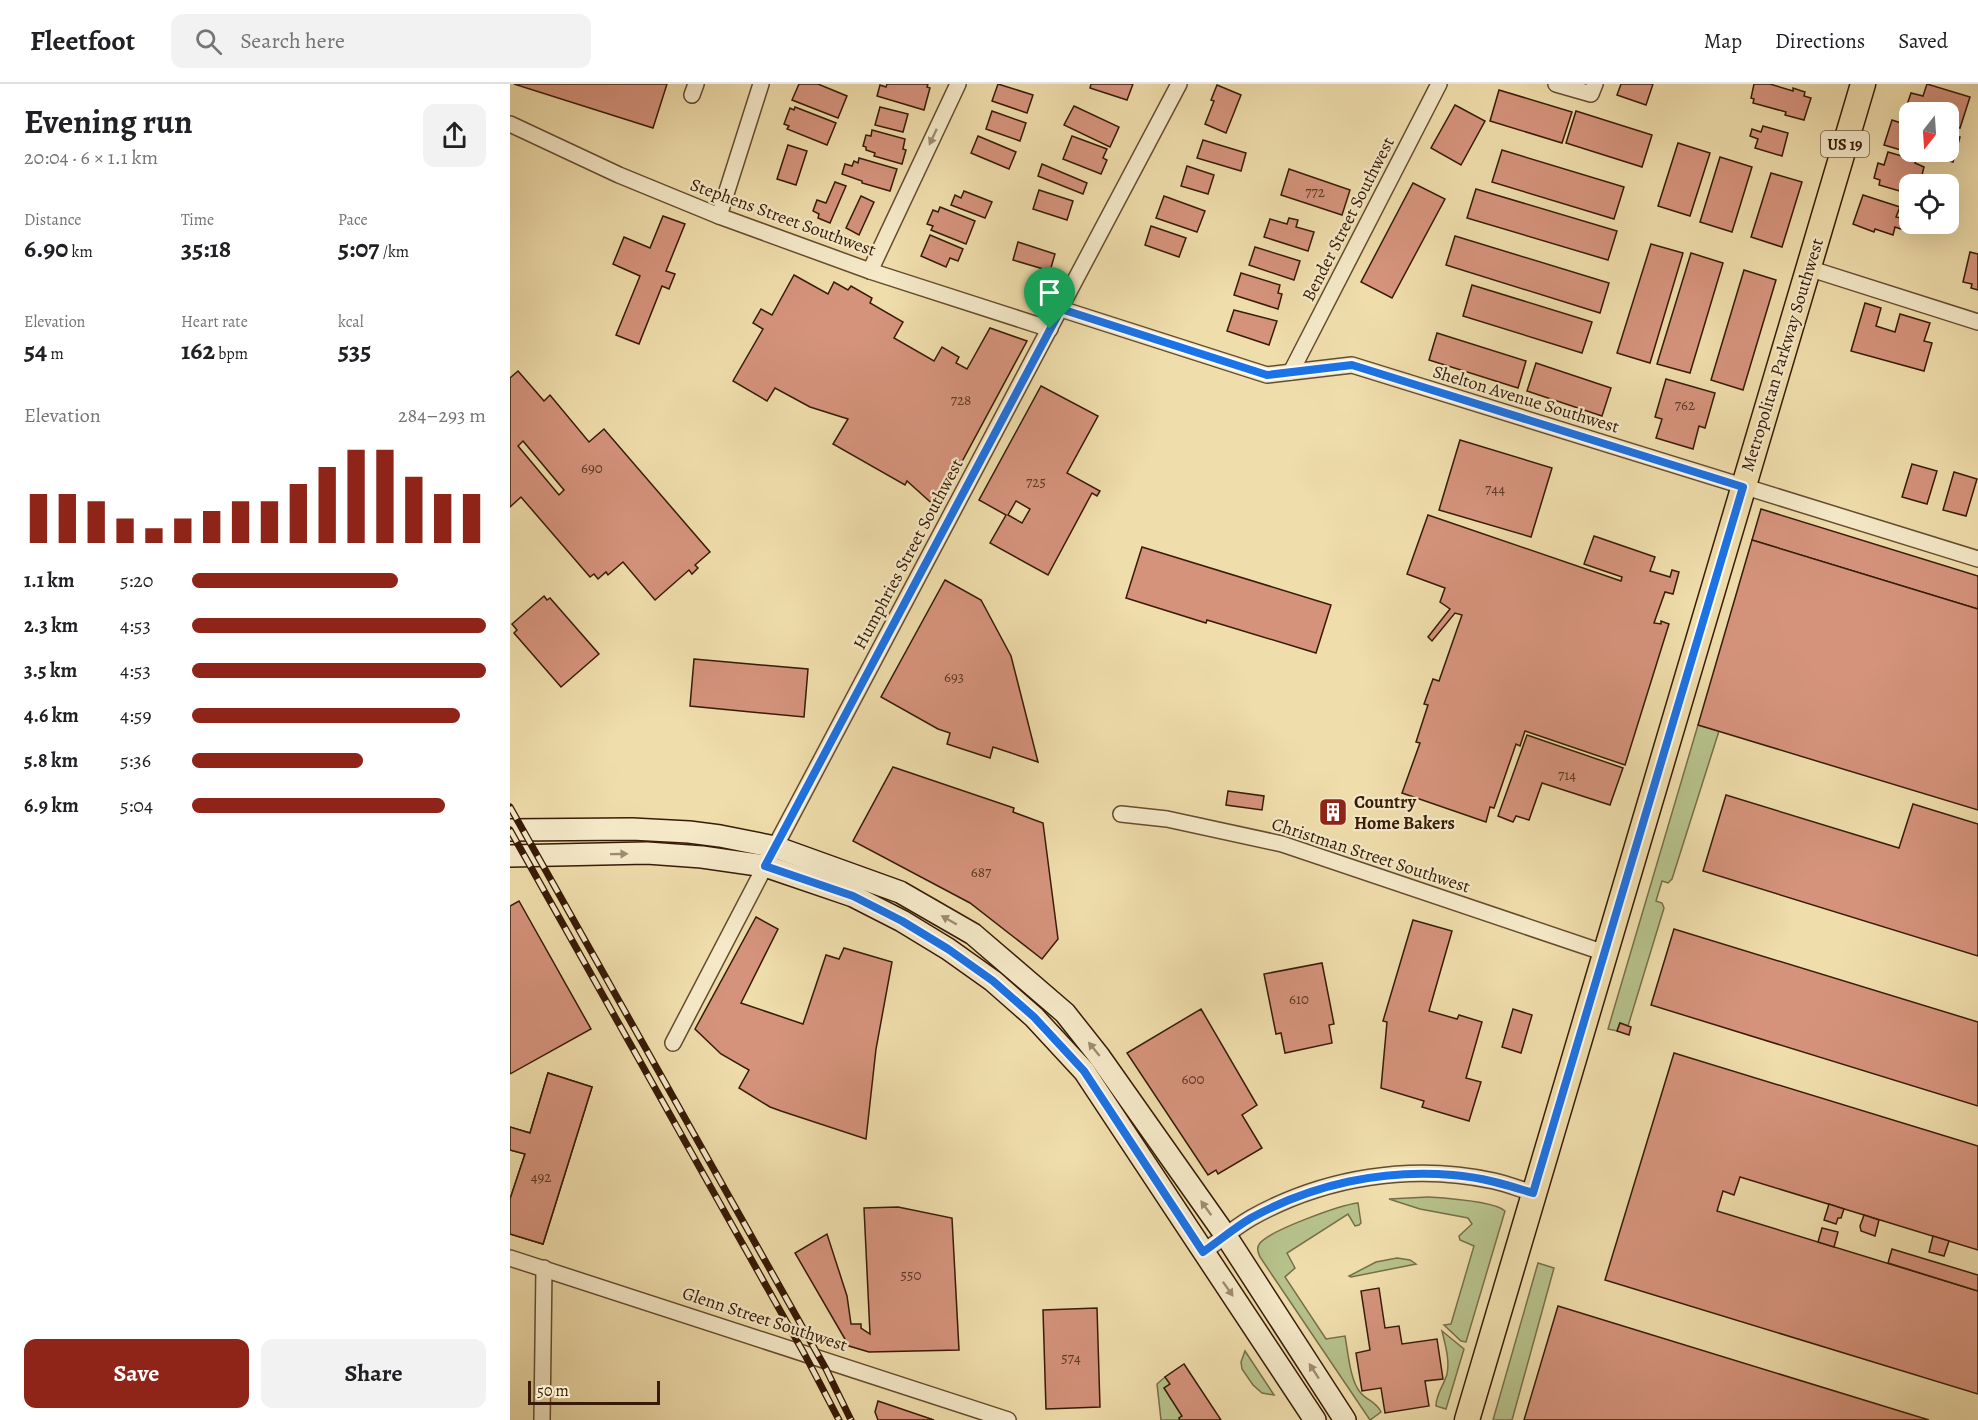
<!DOCTYPE html>
<html lang="en">
<head>
<meta charset="utf-8">
<style>
	body { margin:0; font-family:Alegreya,serif; background:#f2f2f2; color:#202124; height:100vh; display:flex; flex-direction:column; font-size:22px; white-space:nowrap }
	* { box-sizing:border-box; margin:0 }
	p { font-size:20px; color:#757577 }
	.icon { flex:none; width:33px; height:33px; fill:none; stroke:currentColor; stroke-width:2; stroke-linecap:round; stroke-linejoin:round }
	.map { position:relative; flex:1; overflow:hidden }
	.drawer { display:flex; flex-direction:column; background:#fff; width:510px }
	.drawer>* { flex:none }
	.needle { width:39px; rotate:197deg }
	.fabs { position:absolute; left:1389px; top:18px; display:grid; gap:12px }
	.fabs a { display:grid; place-items:center; width:60px; height:60px; border-radius:12px; background:#fff; box-shadow:0 6px 24px #0002; font-size:30px }
	.scale { position:absolute; left:18px; bottom:15px; width:132px; box-sizing:border-box; padding-left:6px; border:3px solid #371b06; border-top:0; font-size:16px; line-height:21px; white-space:nowrap; color:#371b06; -webkit-text-stroke:4px #f5e9c8; paint-order:stroke }
	.pin { position:absolute; display:grid; place-items:center; width:51px; height:51px; color:#fff; margin:-62px -26px; border-radius:50% 50% 50% 0; rotate:-45deg; box-shadow:0 0 6px #0007 }
	.pin .icon { rotate:45deg }
	.round { display:grid; place-items:center; flex:none; width:63px; height:63px; border-radius:12px; background:#f2f2f2 }
	.headline { display:flex; align-items:center; justify-content:space-between; height:102px; padding:0 24px }
	h1 { font-size:33px; font-weight:700; line-height:45px }
	.stats { display:grid; grid-template-columns:repeat(3,1fr); gap:9px; height:102px; padding:6px 24px }
	.stats div { display:grid; align-content:center }
	.stats b { font-size:26px; font-weight:700 }
	.stats small { font-size:16px; font-weight:400 }
	.stats p { font-size:16px }
	.chart { height:168px; padding:12px 24px }
	.chart p { display:flex; justify-content:space-between }
	.chart svg { width:100%; height:108px; margin-top:6px; stroke:#8f2418; stroke-width:6 }
	.button { display:flex; gap:12px; margin-top:auto; padding:12px 24px }
	.button a { flex:1; height:69px; border-radius:12px; background:#8f2418; color:#fff; font-size:24px; font-weight:700; line-height:69px; text-align:center }
	.button a+a { background:#f2f2f2; color:#202124 }
	ul { padding:0 24px; list-style:none; font-size:20px }
	li { display:grid; grid-template-columns:96px 72px 1fr; align-items:center; height:45px }
	li i { height:15px; border-radius:8px; background:#8f2418 }
	header { display:flex; align-items:center; gap:36px; box-sizing:border-box; height:84px; padding:0 30px; background:#fff; border-bottom:2px solid #e0e0e0 }
	header strong { font-size:28px }
	nav { display:flex; gap:33px; margin-inline-start:auto; font-size:21px }
	.search { width:420px; height:54px; background:#f2f2f2; display:flex; align-items:center; gap:15px; box-sizing:border-box; padding:0 21px; border-radius:12px; color:#757577; font-size:22px }
	main { display:flex; flex:1; min-height:0 }
	.map>svg:first-child { display:block }
</style>
</head>
<body>
<header>
<strong>Fleetfoot</strong>
<div class="search"><svg class="icon" aria-label="search" viewBox="0 0 24 24"><circle cx="10" cy="10" r="6"/><path d="M15 15l6 6"/></svg>Search here</div>
<nav><a>Map</a><a>Directions</a><a>Saved</a></nav>
</header>
<main>
<section class="drawer">
<div class="headline"><div><h1>Evening run</h1><p>20:04 · 6 × 1.1 km</p></div><a class="round"><svg class="icon" aria-label="share" viewBox="0 0 24 24"><path d="M12 15V3M7 8l5-5 5 5M5 13v7h14v-7"/></svg></a></div>
<div class="stats">
<div><p>Distance</p><b>6.90<small> km</small></b></div>
<div><p>Time</p><b>35:18</b></div>
<div><p>Pace</p><b>5:07<small> /km</small></b></div>
</div>
<div class="stats">
<div><p>Elevation</p><b>54<small> m</small></b></div>
<div><p>Heart rate</p><b>162<small> bpm</small></b></div>
<div><p>kcal</p><b>535</b></div>
</div>
<div class="chart"><p><span>Elevation</span>284–293 m</p>
<svg viewBox="0 0 160 44" preserveAspectRatio="none"><path d="M5 44V24M15 44V24M25 44V27M35 44V34M45 44V38M55 44V34M65 44V31M75 44V27M85 44V27M95 44V20M105 44V13M115 44V6M125 44V6M135 44V17M145 44V24M155 44V24"/></svg>
</div>
<ul>
<li><b>1.1 km</b>5:20<i style="width:70%"></i></li>
<li><b>2.3 km</b>4:53<i style="width:100%"></i></li>
<li><b>3.5 km</b>4:53<i style="width:100%"></i></li>
<li><b>4.6 km</b>4:59<i style="width:91%"></i></li>
<li><b>5.8 km</b>5:36<i style="width:58%"></i></li>
<li><b>6.9 km</b>5:04<i style="width:86%"></i></li>
</ul>
<div class="button"><a>Save</a><a>Share</a></div>
</section>
<div class="map">
<svg width="1468" height="1336" viewBox="0 0 1468 1336">
	<rect width="100%" height="100%" fill="#efddab"/>
	<filter id="stains"><feTurbulence type="fractalNoise" baseFrequency=".00333" numOctaves="4"/><feColorMatrix values="0 0 0 0 .2 0 0 0 0 .09 0 0 0 0 .02 0 0 0 .5 -.17"/></filter>
	<radialGradient id="worn" r=".72"><stop offset=".6" stop-color="#630" stop-opacity="0"/><stop offset="1" stop-color="#630" stop-opacity=".3"/></radialGradient>
	<!-- green -->
	<g fill="#b7c28b" stroke="#776e48" stroke-width="1.5">
		<path d="M1188 641 1209 647 1162 795 1158 799 1152 797 1146 817 1152 819 1154 824 1118 942 1110 939 1107 947 1098 945Z"/>
		<path d="M918 1113C934 1114 984 1117 995 1127L956 1258 951 1257 934 1241 941 1240 964 1162 950 1156 949 1152 962 1140 958 1134 910 1125 879 1115Z"/>
		<path d="M848 1119 851 1139 849 1141 845 1142 838 1130 777 1169 785 1184 775 1193 816 1255 835 1252C838 1268 840 1296 850 1308 857 1317 866 1317 871 1328L860 1336 750 1173C748 1168 746 1164 750 1159 761 1146 830 1121 848 1119Z"/>
		<path d="M887 1174 900 1176 906 1180 841 1193 839 1192 866 1178Z"/>
		<path d="M1028 1179 1044 1184 1002 1336H983Z"/>
		<path d="M932 1247 954 1265 936 1325 926 1322C926 1310 934 1301 937 1290 940 1276 935 1260 932 1247Z"/>
		<path d="M735 1267 764 1311 752 1309 743 1301 732 1285 731 1278Z"/>
		<path d="M655 1293 660 1300 654 1304 672 1332 669 1334 670 1336H651L647 1300Z"/>
	</g>
	<!-- building -->
	<g fill="#d5937c" stroke="#371b06" stroke-width="1.5" fill-rule="evenodd">
		<path d="M4 0H157L143 44Z"/>
		<path d="M289 0H308L337 12 328 34 282 16Z"/>
		<path d="M377 0H418L417 3 420 4 414 26 367 12 370 1 376 3Z"/>
		<path d="M488 0 523 11 517 29 482 17Z"/>
		<path d="M581 0H623L617 16 580 4Z"/>
		<path d="M1111 0H1143L1136 21 1107 11Z"/>
		<path d="M1244 0H1260L1283 7V4L1295 8 1294 12 1301 14 1294 36 1275 31 1276 28 1243 19 1244 15 1241 14Z"/>
		<path d="M1417 0 1460 13 1450 44 1438 41V28H1400L1395 27 1401 9 1413 12Z"/>
		<path d="M707 1 731 11 716 49 695 40 704 17 701 16Z"/>
		<path d="M989 6 1062 28 1052 59 980 37Z"/>
		<path d="M945 21 975 37 951 81 921 64Z"/>
		<path d="M564 22 609 43 600 63 554 41Z"/>
		<path d="M285 23 326 39 317 61 277 45 279 42 274 40 280 24 284 26Z"/>
		<path d="M370 23 398 30 393 48 365 41Z"/>
		<path d="M482 27 516 39 510 57 476 45Z"/>
		<path d="M1066 27 1142 51 1132 83 1056 59Z"/>
		<path d="M1382 36 1391 39 1392 36 1400 39V68H1438V50L1450 53 1443 78 1411 69V72L1374 61Z"/>
		<path d="M1253 42 1278 49 1272 72 1245 64 1248 55 1240 52 1242 45 1251 48Z"/>
		<path d="M362 46 395 55 393 65 396 66 392 80 364 72 365 69 356 66V63L353 62 356 51 361 52Z"/>
		<path d="M468 52 506 68 499 85 461 69Z"/>
		<path d="M562 52 597 65 593 74 597 76 591 90 553 75Z"/>
		<path d="M693 56 736 69 731 87 687 74Z"/>
		<path d="M1168 59 1200 69 1180 132 1148 122Z"/>
		<path d="M278 61 297 67 286 101 267 95Z"/>
		<path d="M992 66 1114 103 1104 135 982 98Z"/>
		<path d="M1378 68 1406 76 1405 79 1414 83 1410 99 1404 97 1403 100H1400V110L1369 101 1370 96 1364 94 1368 79 1374 81Z"/>
		<path d="M1210 73 1242 83 1222 148 1190 138Z"/>
		<path d="M349 74 387 85 380 107 352 99V97L332 90 335 80 342 82 344 77 348 79Z"/>
		<path d="M532 80 577 99 573 110 528 92Z"/>
		<path d="M677 82 704 91 698 110 671 102Z"/>
		<path d="M779 85 840 106 832 131 771 111Z"/>
		<path d="M1261 89 1292 98 1272 163 1241 153Z"/>
		<path d="M325 98 336 102 320 139 308 134 309 130 303 127 307 116 316 119Z"/>
		<path d="M903 99 935 115 882 214 851 198Z"/>
		<path d="M966 105 1107 147 1098 176 957 134Z"/>
		<path d="M529 106 563 117 557 136 523 125Z"/>
		<path d="M454 107 482 118 475 134 441 121 445 111 451 114Z"/>
		<path d="M1353 111 1390 123 1386 133 1395 135 1391 145 1385 143 1383 151 1365 145 1364 148 1343 140Z"/>
		<path d="M351 112 364 118 349 151 336 144Z"/>
		<path d="M654 112 695 127 687 148 646 134Z"/>
		<path d="M430 123 465 137 456 160 421 146 423 142 417 140 423 126 428 128Z"/>
		<path d="M153 132 175 140 156 187 165 190 159 205 152 202 129 260 106 251 130 192 103 180 114 153 140 164Z"/>
		<path d="M779 134 788 136 786 143 804 148 798 167 754 153 760 135 777 140Z"/>
		<path d="M641 142 676 154 669 173 635 161Z"/>
		<path d="M420 151 453 165 448 177 440 174 436 183 411 172Z"/>
		<path d="M945 152 1099 199 1090 229 936 181Z"/>
		<path d="M508 158 545 170 540 187 503 176Z"/>
		<path d="M1141 160 1173 169 1140 279 1107 269Z"/>
		<path d="M745 163 790 177 784 196 739 181Z"/>
		<path d="M1460 168 1468 170V206L1461 204 1462 200 1453 198Z"/>
		<path d="M1181 169 1213 179 1180 289 1147 280Z"/>
		<path d="M1234 186 1266 196 1233 306 1201 296Z"/>
		<path d="M731 189 770 201 768 209 772 210 768 225 724 211Z"/>
		<path d="M284 191 318 210 324 198 338 206 341 202 362 214 360 219 393 238 384 254 424 277 432 263 449 273 446 279 457 285 480 244 517 257 427 424 397 397 395 401 323 360 338 335 300 323 265 304 257 317 223 297 253 245 243 239 251 225 262 231Z"/>
		<path d="M962 201 1082 238 1072 269 953 232Z"/>
		<path d="M1355 219 1371 224 1366 242 1385 248 1390 230 1420 239 1414 257 1422 259 1414 287 1341 267Z"/>
		<path d="M724 226 767 237 759 261 717 247Z"/>
		<path d="M927 249 1016 277 1008 304 919 276Z"/>
		<path d="M1026 279 1101 304 1092 332 1017 307Z"/>
		<path d="M8 287 34 317 40 311 79 358 94 345 200 468 185 481 188 484 182 490 179 486 145 516 113 478 98 491 96 488 88 495 84 490 80 493 11 413 0 423V294ZM13 357 54 406 49 411 8 362Z"/>
		<path d="M1156 295 1205 309 1195 344 1189 342 1183 365 1146 354 1152 335 1145 333Z"/>
		<path d="M531 302 588 332 557 389 590 407 587 412 582 409 538 491 480 459 496 431 469 416ZM506 417 520 425 512 439 498 431Z"/>
		<path d="M950 356 1042 384 1021 453 929 426Z"/>
		<path d="M1402 380 1427 387 1417 420 1392 413Z"/>
		<path d="M1444 388 1467 395 1456 432 1433 426Z"/>
		<path d="M1251 425 1468 492V525L1242 456Z"/>
		<path d="M918 431 1111 497 1112 493 1074 480 1084 452 1145 473 1140 487 1160 493 1162 486 1169 488 1163 510 1155 508 1144 539 1151 540V537L1159 540 1115 681 1015 647 1010 662 1006 660 984 724 980 723 976 738 892 709 910 659 906 658 918 621 914 620 923 595 929 597 952 531 945 529 922 557 918 553 940 525 930 518 935 504 897 490Z"/>
		<path d="M1242 456 1468 525V726L1188 641Z"/>
		<path d="M632 463 821 521 806 569 697 536 696 539 616 514Z"/>
		<path d="M435 496 471 516 501 572 528 678 483 663 480 674 437 660 440 649 428 645 371 613Z"/>
		<path d="M34 512 37 516 40 514 89 570 51 603 4 549 7 546 2 540Z"/>
		<path d="M184 575 298 585 294 633 180 622Z"/>
		<path d="M1017 651 1113 684 1100 721 1032 699 1019 736 1006 732 1003 738 988 732Z"/>
		<path d="M383 683 504 724 503 728 533 739 548 855 532 875 460 819 343 757Z"/>
		<path d="M718 707 754 712 752 726 716 721Z"/>
		<path d="M1216 711 1389 764 1403 720 1468 740V872L1193 787Z"/>
		<path d="M819 722 829 724 827 734 817 732Z"/>
		<path d="M9 817 81 945 0 990V822Z"/>
		<path d="M246 833 268 845 231 919 293 940 316 871 329 875 334 864 382 878 366 965 356 1055 271 1027 260 1023 229 1004 239 986 211 970 185 945Z"/>
		<path d="M903 836 942 847 919 927 947 935 949 931 972 938 956 994 971 998 959 1037 912 1023 914 1017 871 1004 877 938 873 937Z"/>
		<path d="M1164 845 1468 938V1022L1141 921Z"/>
		<path d="M812 879 824 940 819 941 822 959 775 969 771 949 766 950 754 890Z"/>
		<path d="M691 925 747 1021 732 1031 752 1064 708 1090 706 1086 698 1091 617 969Z"/>
		<path d="M1003 925 1022 931 1011 969 992 963Z"/>
		<path d="M1110 939 1121 943 1119 951 1107 947Z"/>
		<path d="M1164 969 1468 1062V1166L1230 1093 1224 1111 1213 1107 1207 1127 1468 1207V1310L1095 1196Z"/>
		<path d="M38 989 82 1003 33 1160 0 1150V1115L15 1070 0 1066V1043L20 1049Z"/>
		<path d="M38 989 82 1003 33 1160 0 1150V1115L15 1070 0 1066V1043L20 1049Z"/>
		<path d="M1319 1120 1334 1125 1331 1134H1328L1326 1140 1314 1136Z"/>
		<path d="M388 1123 442 1134 449 1266 359 1268 339 1262 285 1169 317 1150 337 1212 341 1240H351V1244L360 1250 354 1124Z"/>
		<path d="M1354 1131 1369 1136 1365 1152 1351 1147 1350 1142Z"/>
		<path d="M1312 1144 1328 1148 1324 1163 1308 1158Z"/>
		<path d="M1423 1152 1439 1157 1434 1172 1419 1168Z"/>
		<path d="M1382 1165 1468 1191V1207L1378 1179Z"/>
		<path d="M869 1204 875 1244 889 1242 892 1260 927 1255 933 1295 915 1297 919 1322 875 1329 871 1304 852 1307 846 1269 860 1266 851 1207Z"/>
		<path d="M1048 1222 1419 1336H1014Z"/>
		<path d="M587 1224 590 1323 536 1325 533 1226Z"/>
		<path d="M674 1280 711 1336H670L669 1334 672 1332 654 1304 660 1300 655 1293Z"/>
		<path d="M368 1317 424 1336H368L365 1328Z"/>
	</g>
	<g fill="none" stroke-linecap="round" stroke-linejoin="round">
		<!-- minor casing -->
		<g stroke="#654c2f" stroke-width="18">
			<g id="minor">
				<path d="M1046 0 1081 10 1085 0"/>
				<path d="M182 11 186 0"/>
				<path d="M0 40 109 91 209 132 360 187 540 245"/>
				<path d="M209 132 251 0"/>
				<path d="M1298 184 1468 238"/>
				<path d="M360 187 448 0"/>
				<path d="M551 225 757 291 842 281 1468 475"/>
				<path d="M781 288 929 0"/>
				<path d="M611 730 657 735 772 760 1095 869"/>
				<path d="M163 959 265 763 669 0"/>
				<path d="M693 1168C709 1157 724 1144 741 1134 814 1093 902 1079 984 1097 997 1100 1010 1105 1023 1109"/>
				<path d="M0 1174 498 1336"/>
				<path d="M32 1336 34 1184"/>
			</g>
		</g>
		<!-- secondary casing -->
		<g stroke="#371b06" stroke-width="24">
			<g id="secondary">
				<path d="M0 746 122 745 179 748 210 752 265 763 390 808 463 850 555 929 589 972 716 1152 835 1336"/>
				<path d="M0 772 137 769 192 773 255 782 343 812 392 837 438 865 483 897 524 933 574 987 805 1336"/>
			</g>
		</g>
		<!-- primary casing -->
		<g stroke="#371b06" stroke-width="27">
			<path id="primary" d="M957 1336 1353 0"/>
		</g>
		<!-- minor -->
		<use href="#minor" stroke="#f5e9c8" stroke-width="15"/>
		<!-- secondary -->
		<use href="#secondary" stroke="#f5e9c8" stroke-width="21"/>
		<!-- primary -->
		<use href="#primary" stroke="#efddab" stroke-width="24"/>
		<!-- rail casing -->
		<g stroke="#371b06" stroke-width="7">
			<g id="rail">
				<path d="M0 723 316 1285 341 1336"/>
				<path d="M0 746 295 1271 329 1336"/>
			</g>
		</g>
		<!-- rail -->
		<use href="#rail" stroke="#f5e9c8" stroke-width="4.5" stroke-dasharray="14" stroke-linecap="butt"/>
	</g>
	<!-- one-way arrows -->
	<defs><path id="oneway-solid" d="M-6-.8H1V-3.2L6.5 0L1 3.2V.8H-6Z" transform="scale(1.5)"/></defs>
	<g fill="#a08c71">
		<use href="#oneway-solid" transform="translate(423 53) rotate(115)"/>
		<use href="#oneway-solid" transform="translate(109 770) rotate(-1)"/>
		<use href="#oneway-solid" transform="translate(439 836) rotate(-150)"/>
		<use href="#oneway-solid" transform="translate(584 965) rotate(-129)"/>
		<use href="#oneway-solid" transform="translate(696 1124) rotate(-126)"/>
		<use href="#oneway-solid" transform="translate(718 1205) rotate(55)"/>
		<use href="#oneway-solid" transform="translate(804 1287) rotate(-123)"/>
	</g>
	<g fill="none" stroke-linecap="round" stroke-linejoin="round">
		<!-- route casing -->
		<g stroke="#fff" stroke-width="12">
			<path id="route" d="M551 225 757 291 842 281 1233 403 1023 1109C997 1101 971 1093 943 1091 873 1085 803 1100 741 1134 724 1144 709 1157 693 1168L574 987 524 933 483 897 438 865 392 837 343 812 255 782Z"/>
		</g>
		<!-- route -->
		<use href="#route" stroke="#1a73e8" stroke-width="8"/>
	</g>
	<!-- icons -->
	<defs>
		<g id="building-square" transform="scale(1.5)"><rect x="-9" y="-9" width="18" height="18" rx="4" fill="#8f2418" stroke="#f5e9c8"/><path d="M-4-6H4V6H1V3H-1V6H-4ZM-2.5-4.3h1.7v1.8h-1.7ZM.8-4.3h1.7v1.8H.8ZM-2.5-1h1.7V.8h-1.7ZM.8-1h1.7V.8H.8Z" fill="#fff"/></g>
	</defs>
	<g fill-rule="evenodd">
		<use href="#building-square" x="823" y="728"/>
	</g>
	<g text-anchor="middle" stroke-width="4.5" stroke-linejoin="round" paint-order="stroke">
		<!-- number labels -->
		<g font-size="15" fill="#5e3924">
			<text x="805" y="113">772</text>
			<text x="451" y="321">728</text>
			<text x="1175" y="326">762</text>
			<text x="82" y="389">690</text>
			<text x="526" y="403">725</text>
			<text x="985" y="410">744</text>
			<text x="444" y="598">693</text>
			<text x="1057" y="696">714</text>
			<text x="471" y="793">687</text>
			<text x="789" y="920">610</text>
			<text x="683" y="1000">600</text>
			<text x="31" y="1098">492</text>
			<text x="401" y="1196">550</text>
			<text x="561" y="1279">574</text>
		</g>
		<!-- shield labels -->
		<rect fill="#f5e9c8" stroke="#705940" stroke-width="1.5" x="1311" y="47" width="48" height="26" rx="4.5"/>
		<g font-size="16" font-weight="bold" fill="#371b06">
			<text x="1335" y="66">US 19</text>
		</g>
		<!-- street labels -->
		<g font-size="18" fill="#371b06" stroke="#f5e9c8">
			<text transform="translate(273 133) rotate(20)" y="6">Stephens Street Southwest</text>
			<text transform="translate(838 135) rotate(-63)" y="6">Bender Street Southwest</text>
			<text transform="translate(1272 271) rotate(-73)" y="6">Metropolitan Parkway Southwest</text>
			<text transform="translate(1016 315) rotate(17)" y="6">Shelton Avenue Southwest</text>
			<text transform="translate(398 470) rotate(-62)" y="6">Humphries Street Southwest</text>
			<text transform="translate(861 771) rotate(18)" y="6">Christman Street Southwest</text>
			<text transform="translate(255 1235) rotate(18)" y="6">Glenn Street Southwest</text>
		</g>
		<!-- poi labels -->
		<g font-size="18" font-weight="bold" fill="#371b06" stroke="#f5e9c8" text-anchor="start">
			<text x="844" y="724">Country<tspan x="844" dy="21">Home Bakers</tspan></text>
		</g>
	</g>
	<rect width="100%" height="100%" filter="url(#stains)"/>
	<rect width="100%" height="100%" fill="url(#worn)"/>
</svg>
<div class="fabs">
<a><svg class="needle" viewBox="-14 -14 28 28"><path d="M0-13l5 13h-10z" fill="#e53935"/><path d="M0 13l5-13h-10z" fill="#757577"/></svg></a>
<a><svg class="icon" aria-label="locate" viewBox="0 0 24 24"><circle cx="12" cy="12" r="6"/><path d="M12 2v4M12 18v4M2 12h4M18 12h4"/></svg></a>
</div>
<div class="scale">50 m</div>
<div class="pin" style="left:540px;top:245px;background:#1e9e55"><svg class="icon" aria-label="arrive" viewBox="0 0 24 24"><path d="M6 21V4h12l-3 4 3 4H6"/></svg></div>
</div>
</main>
</body>
</html>
